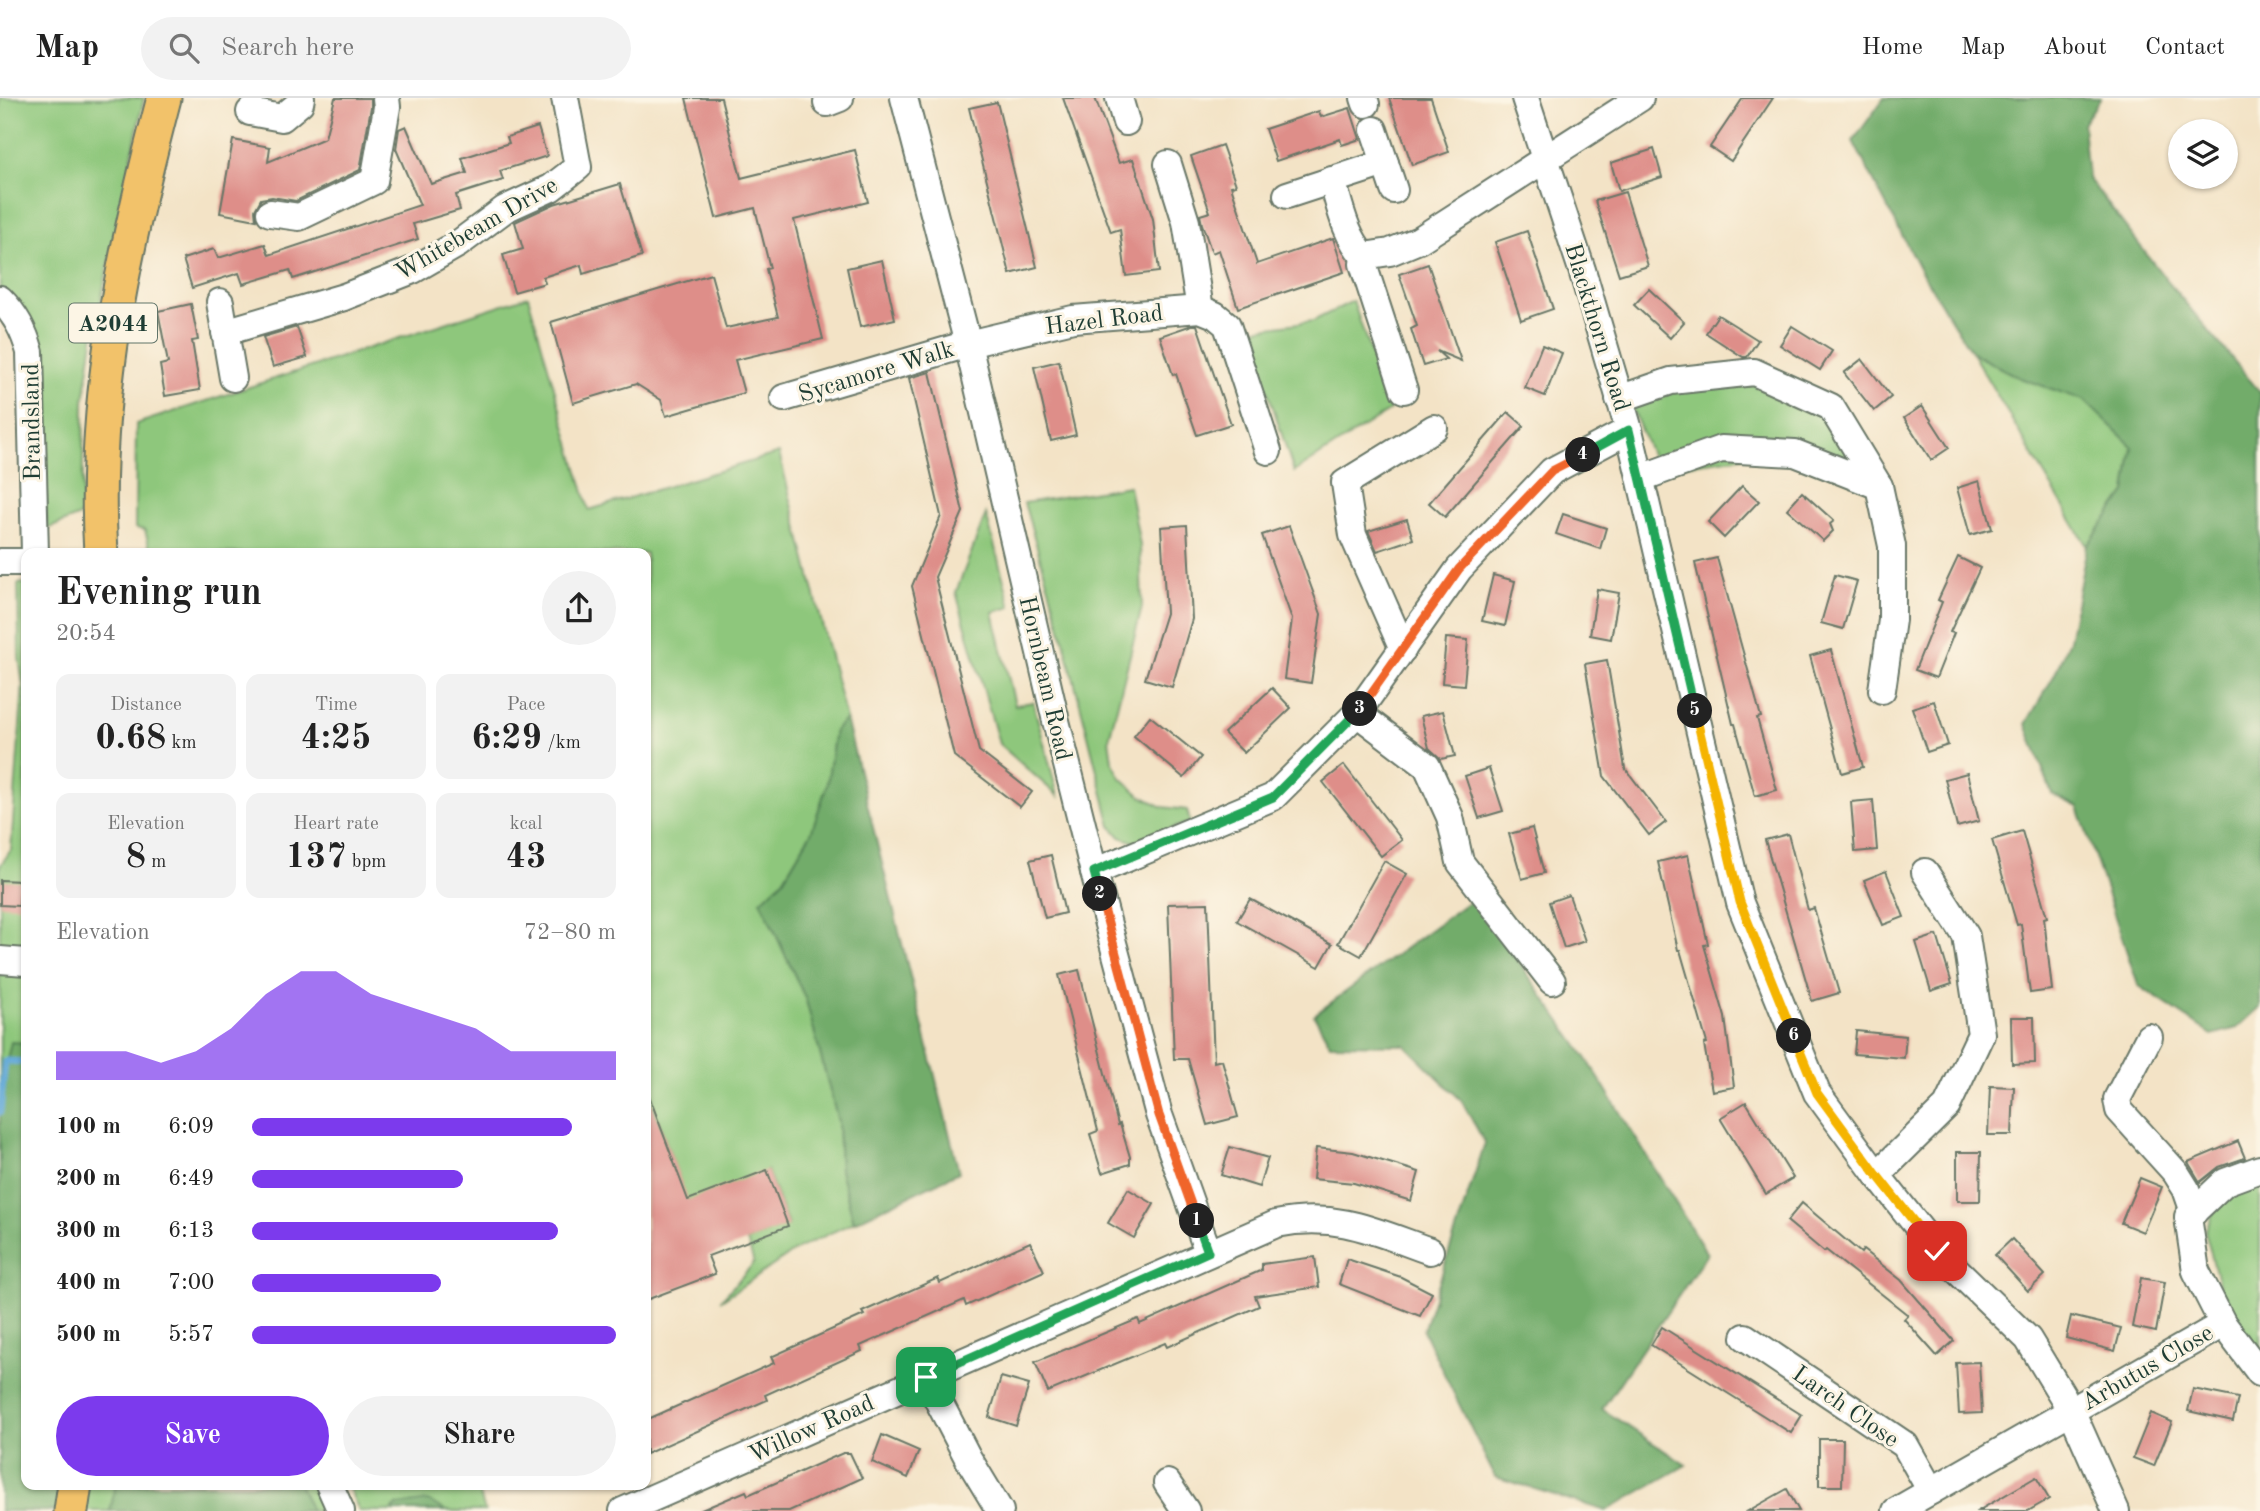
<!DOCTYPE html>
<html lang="en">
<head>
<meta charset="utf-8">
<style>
	body { margin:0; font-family:"Old Standard TT",serif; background:#f2f2f2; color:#222; height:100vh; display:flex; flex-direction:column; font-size:26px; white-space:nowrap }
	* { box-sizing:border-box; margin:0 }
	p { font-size:23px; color:#767676 }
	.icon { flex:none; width:38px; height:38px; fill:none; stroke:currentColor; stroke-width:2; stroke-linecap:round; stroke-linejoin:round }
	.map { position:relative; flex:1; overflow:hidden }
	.details { position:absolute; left:21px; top:450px; width:630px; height:942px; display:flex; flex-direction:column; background:#fff; border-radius:14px; box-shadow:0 2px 5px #0004 }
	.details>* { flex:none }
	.controls { position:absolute; left:2168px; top:21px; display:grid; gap:14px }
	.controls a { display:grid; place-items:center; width:70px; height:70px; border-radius:50%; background:#fff; box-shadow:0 2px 5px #0004; font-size:35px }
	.pin { position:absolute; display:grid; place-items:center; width:60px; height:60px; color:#fff; margin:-30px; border-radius:14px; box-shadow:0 4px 10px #0006 }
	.km { position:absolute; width:35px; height:35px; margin:-18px; border-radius:50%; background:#222; color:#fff; font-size:19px; line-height:35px; text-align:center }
	.round { display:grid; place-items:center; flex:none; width:74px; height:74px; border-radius:37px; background:#f2f2f2 }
	.head { display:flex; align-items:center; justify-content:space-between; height:119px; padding:0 35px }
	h1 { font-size:38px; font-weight:800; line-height:52px }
	.stats { display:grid; grid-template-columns:repeat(3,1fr); gap:10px; height:119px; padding:7px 35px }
	.stats div { display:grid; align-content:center; border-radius:14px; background:#f2f2f2; text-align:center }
	.stats b { font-size:35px; font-weight:800 }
	.stats small { font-size:19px; font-weight:400 }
	.stats p { font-size:19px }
	.chart { height:196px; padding:14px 35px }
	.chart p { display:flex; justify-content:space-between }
	.chart svg { width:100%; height:126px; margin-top:7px; fill:#7c3aed; opacity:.7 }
	.action { display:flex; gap:14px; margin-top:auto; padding:14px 35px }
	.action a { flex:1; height:80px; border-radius:42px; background:#7c3aed; color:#fff; font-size:28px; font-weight:800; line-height:80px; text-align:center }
	.action a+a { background:#f2f2f2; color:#222 }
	ul { padding:0 35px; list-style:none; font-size:23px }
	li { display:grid; grid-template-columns:112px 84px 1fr; align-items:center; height:52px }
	li i { height:18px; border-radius:9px; background:#7c3aed }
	header { display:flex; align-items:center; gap:42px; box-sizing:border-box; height:98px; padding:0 35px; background:#fff; border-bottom:2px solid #e0e0e0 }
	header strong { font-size:33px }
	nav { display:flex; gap:38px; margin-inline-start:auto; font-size:24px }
	.search { width:490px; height:63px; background:#f2f2f2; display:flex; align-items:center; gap:18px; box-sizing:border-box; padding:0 24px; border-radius:38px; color:#767676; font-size:26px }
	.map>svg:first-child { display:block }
</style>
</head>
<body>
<header>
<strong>Map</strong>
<div class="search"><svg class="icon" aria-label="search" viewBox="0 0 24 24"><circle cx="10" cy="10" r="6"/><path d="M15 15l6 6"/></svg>Search here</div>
<nav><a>Home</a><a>Map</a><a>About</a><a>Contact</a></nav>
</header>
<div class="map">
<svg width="2260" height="1413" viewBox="0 0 2260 1413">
	<rect width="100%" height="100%" fill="#fcf5e5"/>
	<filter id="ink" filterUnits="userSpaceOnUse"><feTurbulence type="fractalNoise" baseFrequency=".0143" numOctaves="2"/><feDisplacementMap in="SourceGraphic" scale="14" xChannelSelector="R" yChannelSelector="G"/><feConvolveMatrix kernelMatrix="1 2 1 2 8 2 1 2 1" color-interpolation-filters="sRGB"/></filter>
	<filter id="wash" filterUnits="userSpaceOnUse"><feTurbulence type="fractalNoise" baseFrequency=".00686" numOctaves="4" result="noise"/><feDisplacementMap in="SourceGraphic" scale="28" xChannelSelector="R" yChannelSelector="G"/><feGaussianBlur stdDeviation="1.57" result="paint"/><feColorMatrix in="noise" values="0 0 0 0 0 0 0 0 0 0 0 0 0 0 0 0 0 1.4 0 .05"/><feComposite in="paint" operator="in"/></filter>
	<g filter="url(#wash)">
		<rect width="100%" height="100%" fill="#f3e3c6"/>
		<!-- green -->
		<g fill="#8ec77b" stroke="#568258" stroke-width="2">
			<path d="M0 0H144L94 234 84 303 82 417 47 431 41 276 0 194Z"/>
			<path d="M528 198 589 412 779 355 846 621 835 632 827 687 811 735 783 782 761 804 806 902 838 1023 840 1072 854 1124 799 1150 720 1203 754 1165 747 1143 788 1127 767 1072 695 1124 646 989V975L653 972 646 951V455H151L145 432 135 430 136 326Z"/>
			<path d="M1353 203 1390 312 1294 374 1248 232 1313 223Z"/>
			<path d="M1972 255 2020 280 2084 302 2133 349 2126 394 2087 448Z"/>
			<path d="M1751 280 1825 314 1868 380 1798 351 1657 371 1630 305 1670 288Z"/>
			<path d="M1129 388 1140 447 1142 509 1109 641 1112 663 1121 680 1141 698 1163 709 1187 712 1190 724 1134 744 1120 739 1111 728 1060 527 1024 405Z"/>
			<path d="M986 416 1011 509 993 514 1015 607 1033 604 1058 698 999 646 956 494Z"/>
			<path d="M26 485V1386H316L330 1413H0V768L11 752 23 586 19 560 18 486Z"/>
			<path d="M2260 1084V1256L2222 1198 2205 1133 2219 1102Z"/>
			<path d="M347 1386H476L485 1413H359Z"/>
		</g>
		<!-- forest -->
		<g fill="#72ac6b" stroke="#487450" stroke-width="2">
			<path d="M1884 0H2101L2083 26 2088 80 2168 184 2260 294V909L2237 930 2212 937 2138 887 2078 709 2052 696 2026 626 2055 576 2069 543 2087 448 2126 394 2133 349 2084 302 2020 280 1972 255 1919 170 1853 43Z"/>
			<path d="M846 621 959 1074 854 1124 840 1072 838 1023 806 902 761 803 783 782 811 735 827 687 835 632Z"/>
			<path d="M1474 800 1587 961 1707 1156 1602 1311 1686 1367 1606 1413 1495 1379 1423 1233 1485 1045 1461 1002 1405 947 1330 946 1314 917Z"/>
			<path d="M11 944 26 945V1386H64L58 1413H0V992Z"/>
			<path d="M116 1386H299L311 1413H110Z"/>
			<path d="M428 1403 446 1413H392L395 1408Z"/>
		</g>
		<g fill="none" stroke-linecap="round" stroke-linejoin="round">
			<!-- stream -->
			<path stroke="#60a8d7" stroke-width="7" d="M0 1014 5 963 26 964"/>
		</g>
		<g id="blocks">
			<!-- building -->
			<g fill="#de8e89">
				<path d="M335 0H371V9L360 72 296 103 272 99 261 101 255 112 256 122 220 115 233 42 270 49 268 64 325 40Z"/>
				<path d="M686 0H721L741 80 855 52 868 104 794 122 823 241 735 262 744 295 666 318 661 302 636 286 573 305 551 224 711 176 726 230 778 219 766 171 770 170 755 110 716 120Z"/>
				<path d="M1063 0H1095L1119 65 1133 61 1153 121 1159 174 1126 178 1120 131 1111 134Z"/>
				<path d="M1389 0H1431L1449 54 1412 67Z"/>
				<path d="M1743 0H1773L1731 63 1710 49Z"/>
				<path d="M997 4 1037 169 1010 176 969 10Z"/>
				<path d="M1350 10 1360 41 1342 47 1340 41 1276 63 1265 31 1319 13 1321 19Z"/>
				<path d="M406 28 431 86 467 75 462 60 509 45 507 39 538 29 547 58 500 73 503 82 456 97 460 112 413 126 418 141 293 181 290 172 243 186 239 175 192 190 183 161 214 151 218 160 265 146 269 157 420 107 396 51 399 31Z"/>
				<path d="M1222 47 1236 87 1231 88 1257 166 1333 140 1344 174 1238 210 1219 152 1212 155 1202 126 1200 117 1210 114 1191 58Z"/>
				<path d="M1654 51 1662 79 1619 93 1611 65Z"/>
				<path d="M620 86 642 158 583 176 581 167 543 179 545 185 514 194 503 157 523 151 515 124 554 106Z"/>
				<path d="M1625 94 1648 168 1619 177 1595 103Z"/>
				<path d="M1527 133 1553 211 1521 222 1495 144Z"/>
				<path d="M882 162 895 221 860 229 847 170Z"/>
				<path d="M1428 166 1461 263 1437 253 1446 261 1423 268 1411 231 1417 228 1399 176Z"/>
				<path d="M1649 191 1684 224 1670 240 1634 207Z"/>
				<path d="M191 206 198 242 192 243 200 292 165 298 160 267 168 265 158 213Z"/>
				<path d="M1718 217 1758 242 1747 259H1743L1706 235Z"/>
				<path d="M1192 227H1197L1231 326 1197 337 1176 276 1173 277 1160 238Z"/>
				<path d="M1792 228 1832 253 1820 272 1780 247Z"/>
				<path d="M297 229 307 259 273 269 263 239Z"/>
				<path d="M1542 247 1562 255 1545 298 1525 290Z"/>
				<path d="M1862 261 1891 299 1874 313 1844 275Z"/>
				<path d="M1059 263 1076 337 1051 343 1034 269Z"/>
				<path d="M930 274 963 414 935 479 979 653 1032 694 1020 709 954 658 912 488 941 418 909 280Z"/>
				<path d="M1922 308 1949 350 1931 362 1904 320Z"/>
				<path d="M1508 314 1524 328 1445 419 1429 405Z"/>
				<path d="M1979 383 1992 431 1970 437 1957 390Z"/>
				<path d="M1742 388 1759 403 1724 440 1708 424Z"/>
				<path d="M1802 394 1834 423 1830 426 1833 433 1823 443 1787 411Z"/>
				<path d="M1563 416 1606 430 1600 451 1556 436Z"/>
				<path d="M1407 421 1413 441 1377 453 1368 433Z"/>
				<path d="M1187 427 1192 521 1172 589 1145 581 1166 515 1161 429Z"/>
				<path d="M1289 428 1321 516 1311 585 1284 581 1292 521 1262 437Z"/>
				<path d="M1958 459 1980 470 1950 534 1954 535 1936 580 1915 572 1942 504 1938 502Z"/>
				<path d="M1717 460 1761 619 1757 620 1777 692 1755 698 1735 626H1733L1695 465Z"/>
				<path d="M1493 477 1515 483 1505 528 1482 523Z"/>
				<path d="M1835 477 1857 483 1843 531 1821 525Z"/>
				<path d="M1597 491 1619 495 1611 541 1590 537Z"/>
				<path d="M1446 540 1468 542 1464 587 1442 585Z"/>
				<path d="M1831 552 1863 669 1842 675 1810 558Z"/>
				<path d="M1607 562 1625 670 1666 724 1649 737 1604 678 1585 566Z"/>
				<path d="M1272 590 1291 610 1244 655 1224 635Z"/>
				<path d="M1934 603 1948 647 1927 654 1912 610Z"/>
				<path d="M1443 613 1455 658 1441 661 1429 650 1421 618Z"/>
				<path d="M1150 618 1201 659 1184 680 1134 638Z"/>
				<path d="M1344 667 1402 742 1381 758 1323 684Z"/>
				<path d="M1489 670 1503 713 1479 720 1465 678Z"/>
				<path d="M1967 675 1979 723 1957 729 1945 681Z"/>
				<path d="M1873 702 1877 752 1855 754 1851 704Z"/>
				<path d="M1532 730 1544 775 1522 781 1509 736Z"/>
				<path d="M2022 733 2047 819 2044 820 2052 892 2030 895 2021 826 2017 827 1992 742Z"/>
				<path d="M1788 736 1808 812 1814 810 1839 895 1812 903 1765 742Z"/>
				<path d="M1051 757 1065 815 1045 820 1030 762Z"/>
				<path d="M1688 757 1708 846 1704 847 1725 919 1734 989 1712 993 1704 946 1707 945 1680 852H1678L1658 764Z"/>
				<path d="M1384 763 1407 776 1361 858 1338 845Z"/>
				<path d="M1886 773 1904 819 1883 827 1864 782Z"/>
				<path d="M0 782 21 783 19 808 0 807Z"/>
				<path d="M1569 797 1585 843 1564 850 1549 804Z"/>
				<path d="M1250 801 1332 846 1319 869 1237 823Z"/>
				<path d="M1208 805 1214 964 1222 962 1238 1019 1207 1027 1188 961H1174L1168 806Z"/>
				<path d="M1937 837 1952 886 1931 893 1916 844Z"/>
				<path d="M1079 872 1118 1027 1120 1026 1130 1059V1066L1102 1075 1090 1036 1098 1033 1059 877Z"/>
				<path d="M2011 919H2034L2035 965 2012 966Z"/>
				<path d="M1856 933 1906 938 1904 960 1854 956Z"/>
				<path d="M1990 988 2014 989 2012 1037H1988Z"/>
				<path d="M646 995H648L688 1102 767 1072 788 1128 708 1158 715 1176 646 1202Z"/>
				<path d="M1746 1004 1793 1080 1766 1096 1720 1020Z"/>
				<path d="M2238 1043 2245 1060 2219 1069 2200 1084 2188 1064Z"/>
				<path d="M1230 1049 1268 1060 1259 1089 1221 1077Z"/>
				<path d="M1316 1050 1353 1054 1419 1074 1411 1103 1354 1085 1313 1081Z"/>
				<path d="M1957 1054H1981L1980 1103H1957Z"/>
				<path d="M2140 1080 2162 1089 2143 1134 2121 1125Z"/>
				<path d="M1128 1091 1154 1106 1134 1140 1108 1125Z"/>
				<path d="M1802 1105 1861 1155 1863 1152 1901 1182 1954 1243 1937 1258 1904 1221 1908 1217 1826 1152 1824 1154 1787 1123Z"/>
				<path d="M2012 1141 2045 1177 2028 1193 1995 1157Z"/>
				<path d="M1030 1144 1044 1173 966 1208 964 1202 860 1248 862 1253 765 1297 767 1302 646 1356V1322L774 1265 771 1259 864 1217 862 1214 938 1180 940 1185Z"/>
				<path d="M1315 1159 1319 1189 1255 1198 1259 1208 1167 1249 1165 1245 1048 1294 1035 1264 1138 1221 1140 1226 1262 1172V1166Z"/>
				<path d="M1347 1161 1401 1179 1432 1195 1420 1218 1339 1186Z"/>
				<path d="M2141 1180 2165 1184 2156 1234 2132 1229Z"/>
				<path d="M2071 1218 2121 1230 2115 1253 2066 1240Z"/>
				<path d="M1662 1229 1802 1317 1791 1335 1651 1247Z"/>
				<path d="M1979 1264 1982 1315 1959 1316 1956 1265Z"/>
				<path d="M1001 1279 1029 1287 1016 1328 989 1319Z"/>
				<path d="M2193 1291 2238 1300 2233 1323 2188 1313Z"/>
				<path d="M2151 1315 2172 1324 2154 1368 2133 1360Z"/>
				<path d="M882 1337 919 1353 908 1380 872 1364Z"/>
				<path d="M1819 1341H1843L1842 1388H1819Z"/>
				<path d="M843 1355H850L862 1380 789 1413H699L746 1393 748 1397Z"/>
				<path d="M2036 1379 2049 1401 2028 1413H1978Z"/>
				<path d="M1787 1391 1799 1413H1748Z"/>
			</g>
		</g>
	</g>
	<g filter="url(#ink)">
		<use href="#blocks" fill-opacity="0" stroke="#697767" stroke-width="2"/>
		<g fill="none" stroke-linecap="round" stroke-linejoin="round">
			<!-- minor casing -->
			<g stroke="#697767" stroke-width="30">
				<g id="minor">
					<path d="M904 0 968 246 1056 623 1094 774 1159 1017 1208 1154"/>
					<path d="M1119 0 1126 24"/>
					<path d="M1364 0 1366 6"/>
					<path d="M1525 0 1582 172 1629 332 1740 805 1817 995 1877 1077 1937 1153 2028 1241 2071 1312 2116 1413"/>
					<path d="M827 5 840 0"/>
					<path d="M250 14 282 20 300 5 301 0"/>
					<path d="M1374 32 1394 92"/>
					<path d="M1168 66 1186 124 1200 211"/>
					<path d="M1332 82C1340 108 1345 137 1364 158"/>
					<path d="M1287 97 1385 65"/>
					<path d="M270 115 299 119 374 83 387 9 386 0"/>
					<path d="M0 201C16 217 24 233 30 254L35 455"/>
					<path d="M220 204 233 280"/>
					<path d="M225 234 344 199 413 172 458 146 505 111 551 90 578 69 565 0"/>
					<path d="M1404 292 1363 166 1364 158 1390 154 1419 142 1640 0"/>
					<path d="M784 300 968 246 1073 221 1200 211 1215 217 1227 227 1268 353"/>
					<path d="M1619 301 1671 283 1754 274 1831 309 1879 388 1892 448V522L1882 592"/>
					<path d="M1641 380 1721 351 1795 355 1879 388"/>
					<path d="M0 464H26"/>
					<path d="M1403 551 1353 437 1345 385 1434 330"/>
					<path d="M1357 615 1427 668 1450 719 1460 764 1552 883"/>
					<path d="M1094 774 1273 699 1357 615 1459 471 1552 373 1629 332"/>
					<path d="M0 862 26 864"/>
					<path d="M2149 939 2117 1001 2119 1012 2176 1075 2186 1091 2194 1114"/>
					<path d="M1877 1077 1947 1008 1981 936 1966 838 1925 774"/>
					<path d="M2223 1226 2196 1173 2188 1119 2225 1084 2260 1071"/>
					<path d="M1745 1239 1905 1347 1931 1393"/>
					<path d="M926 1279 968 1360 1000 1413"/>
					<path d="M1167 1385 1186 1413"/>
					<path d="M329 1386 341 1413"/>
					<path d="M623 1413 1276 1126C1337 1114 1374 1133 1430 1153"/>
					<path d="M1896 1413 2223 1226 2260 1275"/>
				</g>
			</g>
			<!-- major casing -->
			<g stroke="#697767" stroke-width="37">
				<g id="major">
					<path d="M101 455C91 300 125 149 164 0"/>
					<path d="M71 1413 75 1386"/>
				</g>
			</g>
			<!-- minor -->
			<use href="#minor" stroke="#fff" stroke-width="26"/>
			<!-- major -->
			<use href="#major" stroke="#f2c26a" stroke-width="33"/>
		</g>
	</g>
	<g fill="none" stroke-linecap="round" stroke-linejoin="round" filter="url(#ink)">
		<!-- split-1 casing -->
		<g stroke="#fff" stroke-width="14">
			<path id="split-1" d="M926 1279 1208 1154 1197 1123"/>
		</g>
		<!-- split-2 casing -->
		<g stroke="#fff" stroke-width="14">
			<path id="split-2" d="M1100 796 1159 1017 1197 1123"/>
		</g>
		<!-- split-3 casing -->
		<g stroke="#fff" stroke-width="14">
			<path id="split-3" d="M1100 796 1094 774 1273 699 1360 611"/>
		</g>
		<!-- split-4 casing -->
		<g stroke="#fff" stroke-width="14">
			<path id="split-4" d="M1360 611 1459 471 1552 373 1583 357"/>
		</g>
		<!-- split-5 casing -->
		<g stroke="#fff" stroke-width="14">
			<path id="split-5" d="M1583 357 1629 332 1695 613"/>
		</g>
		<!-- split-6 casing -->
		<g stroke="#fff" stroke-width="14">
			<path id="split-6" d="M1695 613 1740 804 1794 938"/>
		</g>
		<!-- split-7 casing -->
		<g stroke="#fff" stroke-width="14">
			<path id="split-7" d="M1794 938 1817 995 1877 1077 1937 1153"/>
		</g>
		<!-- split-1 -->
		<use href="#split-1" stroke="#22a559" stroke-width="9"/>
		<!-- split-2 -->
		<use href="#split-2" stroke="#f0652b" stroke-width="9"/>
		<!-- split-3 -->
		<use href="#split-3" stroke="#22a559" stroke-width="9"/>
		<!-- split-4 -->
		<use href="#split-4" stroke="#f0652b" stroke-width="9"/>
		<!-- split-5 -->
		<use href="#split-5" stroke="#22a559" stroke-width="9"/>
		<!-- split-6 -->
		<use href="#split-6" stroke="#f5b400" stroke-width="9"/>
		<!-- split-7 -->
		<use href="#split-7" stroke="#f5b400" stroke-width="9"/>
	</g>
	<g text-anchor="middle" stroke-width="6" stroke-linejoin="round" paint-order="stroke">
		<!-- shield labels -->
		<rect fill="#fcf5e5" stroke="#617469" stroke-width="2" x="69" y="205.5" width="88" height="39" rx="5"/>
		<g font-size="23" font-weight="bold" fill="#1f3d34">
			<text x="113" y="233">A2044</text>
		</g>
		<!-- street labels -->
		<g font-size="24" fill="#1f3d34" stroke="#fcf5e5">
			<text transform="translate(476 130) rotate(-30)" y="8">Whitebeam Drive</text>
			<text transform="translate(1104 221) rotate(-7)" y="8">Hazel Road</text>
			<text transform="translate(1598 229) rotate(73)" y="8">Blackthorn Road</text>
			<text transform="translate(876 273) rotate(-17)" y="8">Sycamore Walk</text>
			<text transform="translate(31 324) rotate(-91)" y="8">Brandsland</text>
			<text transform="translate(1046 580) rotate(77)" y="8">Hornbeam Road</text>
			<text transform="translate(2147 1269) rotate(-30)" y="8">Arbutus Close</text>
			<text transform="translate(1846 1308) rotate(35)" y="8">Larch Close</text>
			<text transform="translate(811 1330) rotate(-24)" y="8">Willow Road</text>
		</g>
	</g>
</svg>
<div class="controls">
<a><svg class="icon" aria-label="layers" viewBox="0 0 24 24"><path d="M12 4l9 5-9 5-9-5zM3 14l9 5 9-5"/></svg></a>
</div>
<div class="pin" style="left:926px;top:1279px;background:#1e9e55"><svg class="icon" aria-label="arrive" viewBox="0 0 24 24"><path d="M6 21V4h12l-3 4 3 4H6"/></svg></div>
<div class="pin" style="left:1937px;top:1153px;background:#d93025"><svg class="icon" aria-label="check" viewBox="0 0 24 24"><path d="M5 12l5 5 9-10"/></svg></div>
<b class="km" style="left:1197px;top:1123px">1</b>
<b class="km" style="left:1100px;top:796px">2</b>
<b class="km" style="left:1360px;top:611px">3</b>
<b class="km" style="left:1583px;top:357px">4</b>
<b class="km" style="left:1695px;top:613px">5</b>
<b class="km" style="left:1794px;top:938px">6</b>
<section class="details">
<div class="head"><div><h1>Evening run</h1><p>20:54</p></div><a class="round"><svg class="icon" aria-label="share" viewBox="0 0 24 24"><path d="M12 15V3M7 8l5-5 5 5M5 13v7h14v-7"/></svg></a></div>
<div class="stats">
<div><p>Distance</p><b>0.68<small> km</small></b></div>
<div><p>Time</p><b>4:25</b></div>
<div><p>Pace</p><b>6:29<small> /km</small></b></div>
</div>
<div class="stats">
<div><p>Elevation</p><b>8<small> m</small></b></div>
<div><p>Heart rate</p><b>137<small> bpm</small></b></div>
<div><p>kcal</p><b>43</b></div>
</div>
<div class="chart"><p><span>Elevation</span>72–80 m</p>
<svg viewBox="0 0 160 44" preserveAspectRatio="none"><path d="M0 44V34L10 34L20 34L30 38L40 34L50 26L60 14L70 6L80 6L90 14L100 18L110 22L120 26L130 34L140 34L150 34L160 34V44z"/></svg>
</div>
<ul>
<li><b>100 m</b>6:09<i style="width:88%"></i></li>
<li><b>200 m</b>6:49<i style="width:58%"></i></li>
<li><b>300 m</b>6:13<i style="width:84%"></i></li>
<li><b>400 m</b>7:00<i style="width:52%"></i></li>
<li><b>500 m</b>5:57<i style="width:100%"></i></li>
</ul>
<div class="action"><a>Save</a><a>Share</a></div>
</section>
</div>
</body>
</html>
